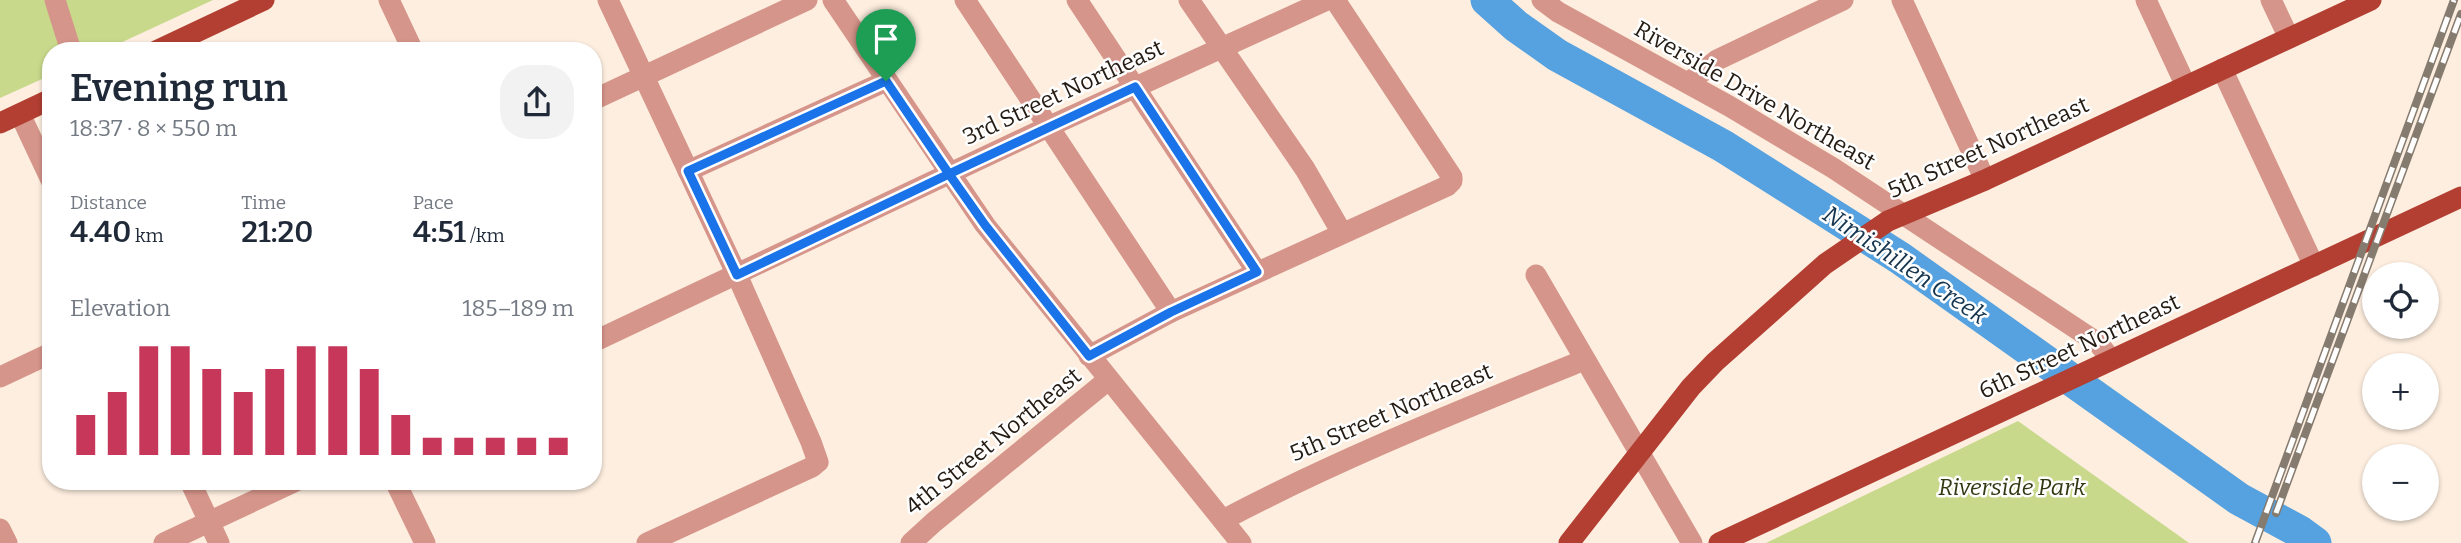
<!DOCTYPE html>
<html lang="en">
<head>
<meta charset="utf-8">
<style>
	body { margin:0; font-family:Bitter,serif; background:#f2f2f3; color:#1f2937; height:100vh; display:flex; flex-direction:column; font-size:26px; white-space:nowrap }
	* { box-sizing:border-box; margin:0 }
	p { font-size:23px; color:#747a83 }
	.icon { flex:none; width:38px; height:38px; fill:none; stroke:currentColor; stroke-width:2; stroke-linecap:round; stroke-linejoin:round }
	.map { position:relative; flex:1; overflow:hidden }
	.side { position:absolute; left:42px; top:42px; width:560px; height:448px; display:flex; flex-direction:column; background:#fff; border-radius:28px; box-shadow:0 2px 5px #0004 }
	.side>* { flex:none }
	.buttons { position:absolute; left:2362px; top:262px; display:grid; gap:14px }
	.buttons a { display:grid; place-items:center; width:77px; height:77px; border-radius:50%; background:#fff; box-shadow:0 2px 5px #0004; font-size:35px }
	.pin { position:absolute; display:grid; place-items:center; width:60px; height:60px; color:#fff; margin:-72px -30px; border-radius:50% 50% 50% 0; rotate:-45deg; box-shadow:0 0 7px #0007 }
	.pin .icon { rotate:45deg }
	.round { display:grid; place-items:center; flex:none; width:74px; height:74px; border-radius:28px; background:#f2f2f3 }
	.overview { display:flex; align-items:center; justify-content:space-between; height:119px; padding:0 28px }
	h1 { font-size:38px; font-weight:600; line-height:52px }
	.figures { display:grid; grid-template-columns:repeat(3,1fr); gap:10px; height:119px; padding:7px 28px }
	.figures div { display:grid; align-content:center }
	.figures b { font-size:30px; font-weight:600 }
	.figures small { font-size:19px; font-weight:400 }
	.figures p { font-size:19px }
	.chart { height:196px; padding:14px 28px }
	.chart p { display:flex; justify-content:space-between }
	.chart svg { width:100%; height:126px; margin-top:7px; stroke:#c63759; stroke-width:6 }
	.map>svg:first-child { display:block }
</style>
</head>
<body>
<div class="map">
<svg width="2461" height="543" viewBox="0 0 2461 543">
	<rect width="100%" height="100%" fill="#fdeedf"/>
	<!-- green -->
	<g fill="#c8d98b">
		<path d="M0 0H213L103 51H51V75L0 98Z"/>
		<path d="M2018 421 2189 543H1766Z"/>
	</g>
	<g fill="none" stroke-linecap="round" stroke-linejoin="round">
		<!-- river -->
		<path stroke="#56a1df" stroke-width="33" d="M1487 0 1516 26 1557 55 1723 146 1900 258 2239 499 2300 532 2315 543"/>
		<!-- minor -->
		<g stroke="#d6958a" stroke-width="21">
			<path d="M55 0 71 51"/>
			<path d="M389 0 413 51"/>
			<path d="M608 0 737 275 811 442 818 462 812 467 647 543"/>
			<path d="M833 0 985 225 1241 543"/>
			<path d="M965 0 1171 312"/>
			<path d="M1077 0 1257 272"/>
			<path d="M1189 0 1305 169 1342 233"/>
			<path d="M1542 0 1558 12 1729 106 1833 168 2098 343 2111 359"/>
			<path d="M1902 0 1985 180"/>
			<path d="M2146 0 2186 86"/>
			<path d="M2271 0 2289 38"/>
			<path d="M2222 69 2314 266"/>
			<path d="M1688 83 1717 60 1843 0"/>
			<path d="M593 100 807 0"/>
			<path d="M20 114 51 180"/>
			<path d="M688 171 886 81"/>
			<path d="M1536 275 1692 543"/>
			<path d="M593 342 1050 126 1327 0"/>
			<path d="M1089 356 1171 312 1447 186 1452 181V177L1335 0"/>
			<path d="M0 377 51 353"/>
			<path d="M190 481 219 543"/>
			<path d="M395 481 425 543"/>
			<path d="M1223 520C1340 458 1462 410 1584 360"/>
			<path d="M0 529 7 543"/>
			<path d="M164 543 296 481"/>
			<path d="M911 543 934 522 1108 380"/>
		</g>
		<!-- major -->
		<g stroke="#b23f32" stroke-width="21">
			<path d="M156 51 264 0"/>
			<path d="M0 123 51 99"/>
			<path d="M1569 543 1691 387 1715 362 1825 264 1888 221 1985 180 2371 0"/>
			<path d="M1719 543 2461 197"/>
		</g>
		<!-- rail casing -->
		<g stroke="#867b6f" stroke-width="8">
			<g id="rail">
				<path d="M2276 513 2461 14"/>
				<path d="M2255 543 2454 0"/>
			</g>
		</g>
		<!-- rail -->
		<use href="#rail" stroke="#fefefe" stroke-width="5" stroke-dasharray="16" stroke-linecap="butt"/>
	</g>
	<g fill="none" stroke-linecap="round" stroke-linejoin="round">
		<!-- route casing -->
		<g stroke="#fff" stroke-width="14">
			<path id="route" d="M886 81 688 171 737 275 949 174 985 225 1089 356 1171 312 1257 272 1135 87 949 174 886 81"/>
		</g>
		<!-- route -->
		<use href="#route" stroke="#1a73e8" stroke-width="9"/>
	</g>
	<g text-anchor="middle" stroke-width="5" stroke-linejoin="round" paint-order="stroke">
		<!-- street labels -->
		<g font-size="23" fill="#241b12" stroke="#fefefe">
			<text transform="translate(1063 92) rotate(-25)" y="8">3rd Street Northeast</text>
			<text transform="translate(1755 95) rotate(30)" y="8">Riverside Drive Northeast</text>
			<text transform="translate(1988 147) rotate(-24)" y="8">5th Street Northeast</text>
			<text transform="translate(2079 346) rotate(-25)" y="8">6th Street Northeast</text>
			<text transform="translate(1391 412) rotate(-23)" y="8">5th Street Northeast</text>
			<text transform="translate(993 441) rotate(-39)" y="8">4th Street Northeast</text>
		</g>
		<!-- park labels -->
		<g font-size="23" font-style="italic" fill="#323912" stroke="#fefefe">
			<text x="2012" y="495">Riverside Park</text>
		</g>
		<!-- water labels -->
		<g font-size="24" font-style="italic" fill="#15344e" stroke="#fefefe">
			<text transform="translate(1905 265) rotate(34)" y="8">Nimishillen Creek</text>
		</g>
	</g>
</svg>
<div class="buttons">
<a><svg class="icon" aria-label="locate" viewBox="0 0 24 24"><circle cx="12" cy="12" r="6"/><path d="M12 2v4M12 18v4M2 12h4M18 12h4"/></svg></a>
<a>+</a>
<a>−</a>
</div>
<div class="pin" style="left:886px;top:81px;background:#1e9e55"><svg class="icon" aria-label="arrive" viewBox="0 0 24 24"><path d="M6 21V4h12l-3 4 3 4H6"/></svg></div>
<section class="side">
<div class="overview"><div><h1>Evening run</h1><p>18:37 · 8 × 550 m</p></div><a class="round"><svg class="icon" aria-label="share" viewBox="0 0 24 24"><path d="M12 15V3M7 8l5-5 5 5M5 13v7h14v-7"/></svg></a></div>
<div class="figures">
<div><p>Distance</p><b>4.40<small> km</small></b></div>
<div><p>Time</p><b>21:20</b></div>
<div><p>Pace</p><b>4:51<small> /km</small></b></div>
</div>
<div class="chart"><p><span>Elevation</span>185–189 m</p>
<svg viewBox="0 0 160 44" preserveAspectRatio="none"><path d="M5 44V30M15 44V22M25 44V6M35 44V6M45 44V14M55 44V22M65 44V14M75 44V6M85 44V6M95 44V14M105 44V30M115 44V38M125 44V38M135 44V38M145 44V38M155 44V38"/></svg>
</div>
</section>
</div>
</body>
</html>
